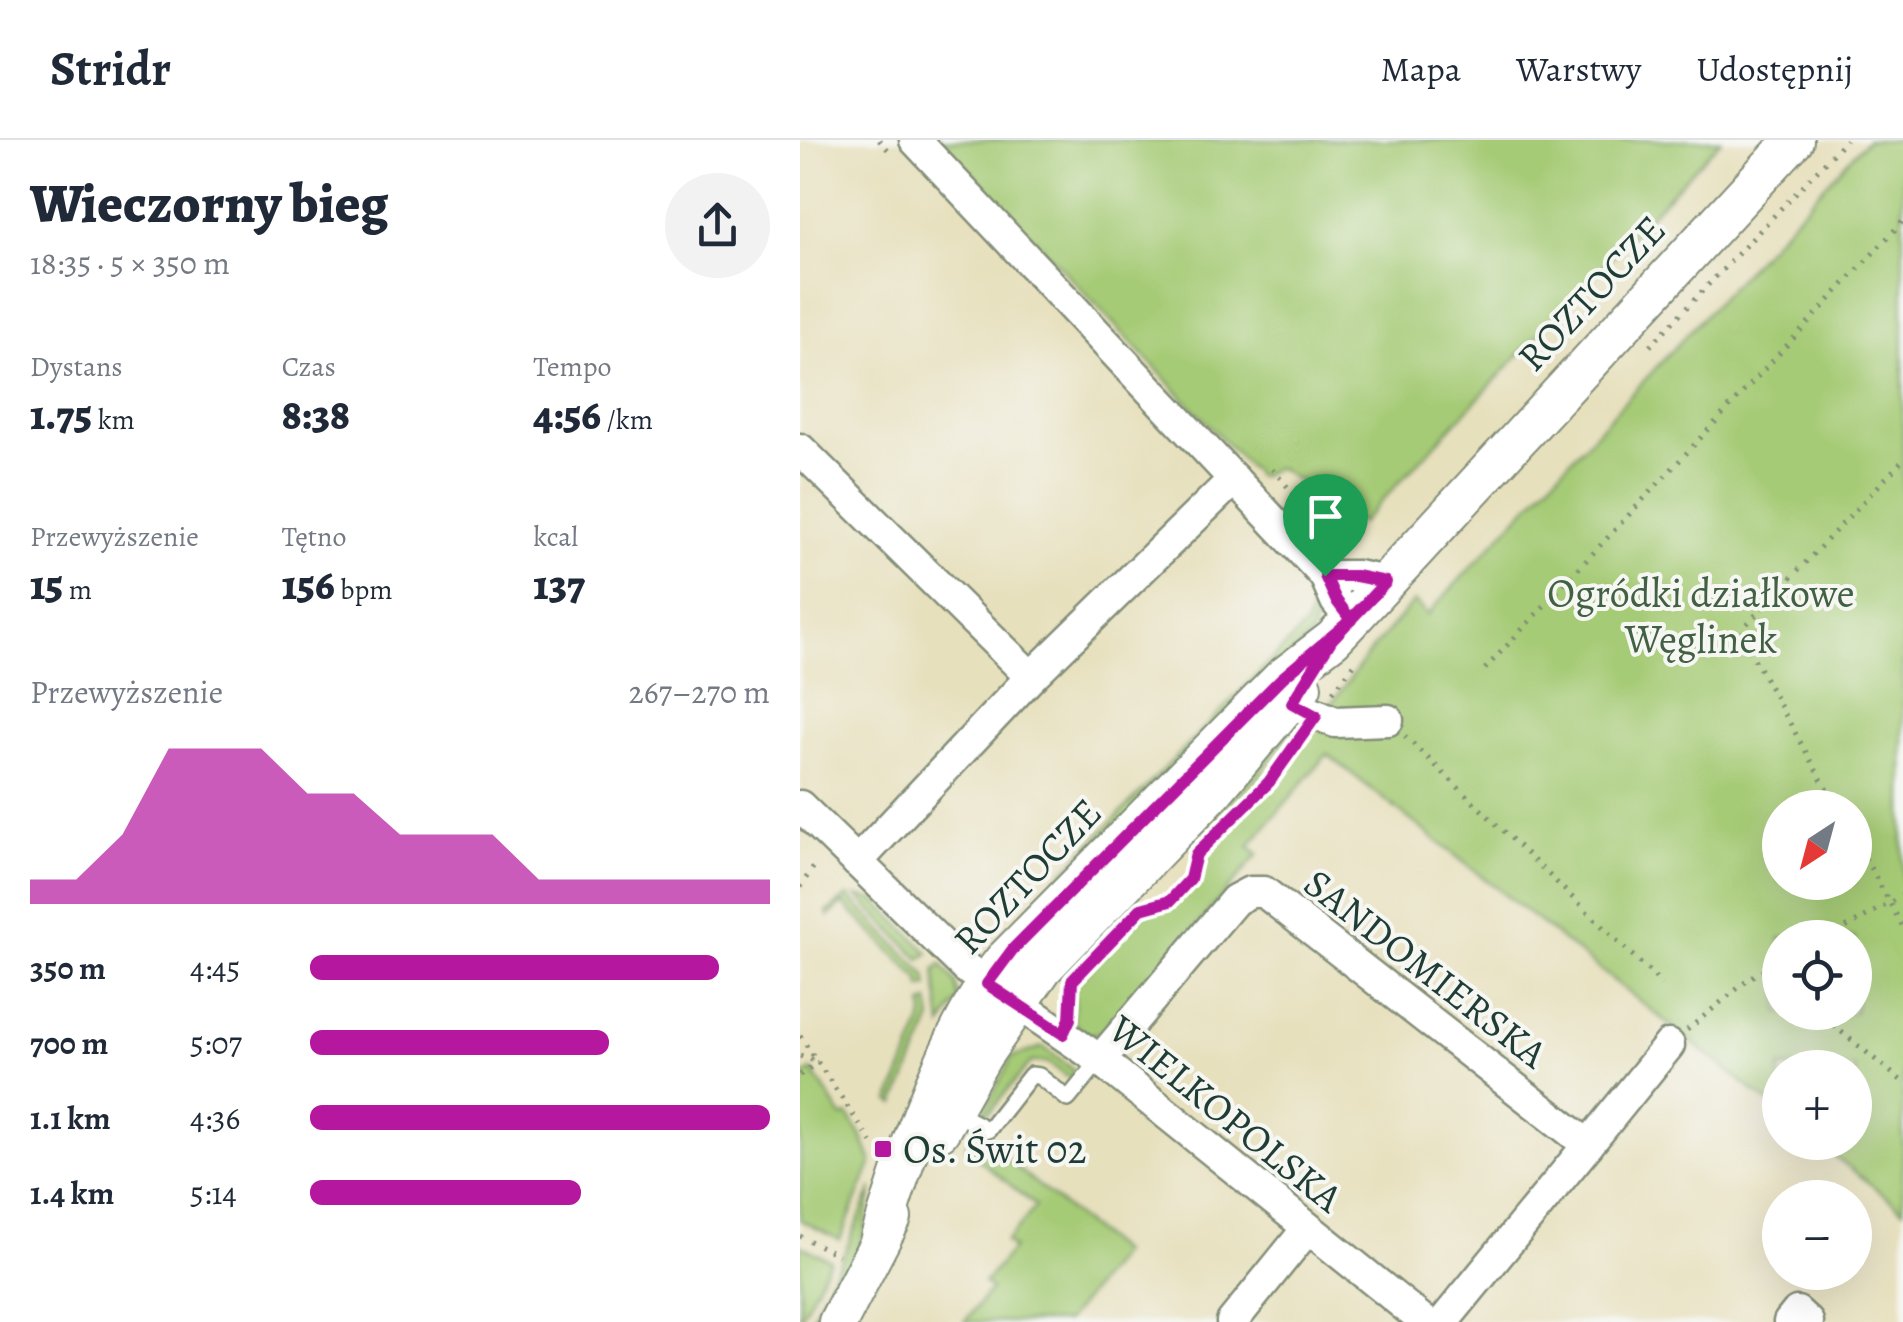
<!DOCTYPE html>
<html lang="pl">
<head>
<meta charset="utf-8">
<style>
	body { margin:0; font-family:Alegreya,serif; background:#f2f2f3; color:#1f2937; height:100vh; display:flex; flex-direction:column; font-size:38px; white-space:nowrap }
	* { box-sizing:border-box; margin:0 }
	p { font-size:32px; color:#747a83 }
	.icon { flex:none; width:55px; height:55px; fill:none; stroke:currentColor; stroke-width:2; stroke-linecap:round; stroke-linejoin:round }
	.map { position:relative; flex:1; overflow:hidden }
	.details { display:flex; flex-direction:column; background:#fff; width:800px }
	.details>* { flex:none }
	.needle { width:65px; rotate:216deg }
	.fabs { position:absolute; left:962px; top:650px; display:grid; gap:20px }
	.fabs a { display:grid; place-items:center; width:110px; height:110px; border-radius:50%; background:#fff; box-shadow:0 10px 40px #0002; font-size:50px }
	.pin { position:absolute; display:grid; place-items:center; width:85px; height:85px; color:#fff; margin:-102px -42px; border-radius:50% 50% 50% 0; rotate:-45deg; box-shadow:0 0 10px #0007 }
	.pin .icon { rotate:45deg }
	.round { display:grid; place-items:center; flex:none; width:105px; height:105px; border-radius:52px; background:#f2f2f3 }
	.head { display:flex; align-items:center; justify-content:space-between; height:170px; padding:0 30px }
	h1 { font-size:55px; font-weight:800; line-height:75px }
	.metrics { display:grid; grid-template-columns:repeat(3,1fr); gap:15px; height:170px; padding:10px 30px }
	.metrics div { display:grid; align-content:center }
	.metrics b { font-size:42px; font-weight:800 }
	.metrics small { font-size:28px; font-weight:400 }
	.metrics p { font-size:28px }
	.chart { height:280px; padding:20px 30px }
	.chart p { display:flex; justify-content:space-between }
	.chart svg { width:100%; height:180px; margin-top:10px; fill:#b5179e; opacity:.7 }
	ul { padding:0 30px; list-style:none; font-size:32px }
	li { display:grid; grid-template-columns:160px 120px 1fr; align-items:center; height:75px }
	li i { height:25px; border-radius:12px; background:#b5179e }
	header { display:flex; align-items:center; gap:60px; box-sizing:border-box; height:140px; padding:0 50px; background:#fff; border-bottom:2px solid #e0e1e3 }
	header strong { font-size:48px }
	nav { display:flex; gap:55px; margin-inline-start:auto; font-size:35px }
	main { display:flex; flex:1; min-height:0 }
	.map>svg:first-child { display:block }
</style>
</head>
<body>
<header>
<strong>Stridr</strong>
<nav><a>Mapa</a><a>Warstwy</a><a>Udostępnij</a></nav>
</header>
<main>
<section class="details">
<div class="head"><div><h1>Wieczorny bieg</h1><p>18:35 · 5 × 350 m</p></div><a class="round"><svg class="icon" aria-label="share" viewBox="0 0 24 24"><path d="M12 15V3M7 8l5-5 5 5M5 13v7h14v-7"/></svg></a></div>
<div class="metrics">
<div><p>Dystans</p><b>1.75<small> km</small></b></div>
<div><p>Czas</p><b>8:38</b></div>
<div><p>Tempo</p><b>4:56<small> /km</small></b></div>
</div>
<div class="metrics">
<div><p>Przewyższenie</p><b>15<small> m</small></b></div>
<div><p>Tętno</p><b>156<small> bpm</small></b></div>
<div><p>kcal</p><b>137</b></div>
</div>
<div class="chart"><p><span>Przewyższenie</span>267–270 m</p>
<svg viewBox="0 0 160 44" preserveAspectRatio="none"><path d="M0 44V38L10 38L20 27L30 6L40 6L50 6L60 17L70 17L80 27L90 27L100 27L110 38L120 38L130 38L140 38L150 38L160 38V44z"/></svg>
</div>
<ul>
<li><b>350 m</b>4:45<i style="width:89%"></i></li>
<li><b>700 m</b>5:07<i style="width:65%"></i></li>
<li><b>1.1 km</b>4:36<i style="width:100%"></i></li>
<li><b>1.4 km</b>5:14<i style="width:59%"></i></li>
</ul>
</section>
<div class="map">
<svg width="1103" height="1182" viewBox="0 0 1103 1182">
	<rect width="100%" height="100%" fill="#f6f6f2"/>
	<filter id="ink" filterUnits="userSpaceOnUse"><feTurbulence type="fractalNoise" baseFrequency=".01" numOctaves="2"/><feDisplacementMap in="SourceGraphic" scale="20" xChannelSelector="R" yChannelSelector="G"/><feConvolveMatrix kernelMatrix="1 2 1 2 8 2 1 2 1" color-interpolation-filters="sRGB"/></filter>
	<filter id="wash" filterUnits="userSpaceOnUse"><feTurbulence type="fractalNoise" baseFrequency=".0048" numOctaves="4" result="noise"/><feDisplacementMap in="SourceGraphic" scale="40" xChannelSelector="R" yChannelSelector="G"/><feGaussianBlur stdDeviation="2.25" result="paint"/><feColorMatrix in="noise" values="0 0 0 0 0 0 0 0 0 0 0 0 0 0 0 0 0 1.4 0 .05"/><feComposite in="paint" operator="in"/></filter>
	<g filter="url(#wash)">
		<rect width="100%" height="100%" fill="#e7e0bd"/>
		<!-- green -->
		<g fill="#a6cb76" stroke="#628455" stroke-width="2.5" fill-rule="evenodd">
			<path d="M141 0H921L561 383 477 327 458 337Z"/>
			<path d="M1067 0H1103V1070L1018 1003 1055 1002V928H980V972L527 614 449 706 458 714 306 892 288 895 273 883 275 845 343 774 372 765 393 741 398 720 466 651 570 512 614 461 627 475ZM980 668H1055V742H980ZM980 798H1055V872H980Z"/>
			<path d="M516 458 517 475 510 497 228 781 246 749 505 486Z"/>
			<path d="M494 582 498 583 458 638 387 706 408 679Z"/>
			<path d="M48 756 126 835 128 846 121 848 120 840 43 763 29 776 27 772Z"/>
			<path d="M57 756 75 760 129 813 120 819Z"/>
			<path d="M141 824 156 843 159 859 142 886 135 831Z"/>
			<path d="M129 862 132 879 95 964 90 961 124 877 123 864Z"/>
			<path d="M243 907 275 931 269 938 247 922H231L190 971 182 975 212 917Z"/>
			<path d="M12 930 42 977 48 975 61 995 72 1022 40 1100 0 1080V939Z"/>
			<path d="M173 992 321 1113 266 1182H164L191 1149 184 1143 213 1108 206 1102 236 1066 165 1008Z"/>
			<path d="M72 1048 63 1097 21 1182H9L44 1114Z"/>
			<path d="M0 1105 30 1120 0 1179Z"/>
		</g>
	</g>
	<g filter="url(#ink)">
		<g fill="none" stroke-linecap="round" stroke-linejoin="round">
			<!-- service casing -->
			<g stroke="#838e78" stroke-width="20">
				<path id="service" d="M152 971 188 990 231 935 239 936 268 959 300 920"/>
			</g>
			<!-- minor casing -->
			<g stroke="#838e78" stroke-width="35">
				<g id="minor">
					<path d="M115 0 525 436 536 461 551 480"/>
					<path d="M0 309 231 537"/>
					<path d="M525 436H557L586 442"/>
					<path d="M492 563 535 582 588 580"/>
					<path d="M0 666 166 828 300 920 625 1182"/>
					<path d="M57 722 231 537 434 339"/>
					<path d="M300 920 435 760 450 752H464L788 1005 643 1182"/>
					<path d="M788 1005 869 905"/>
					<path d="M432 1182 507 1089"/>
					<path d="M989 1182 997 1172 1008 1182"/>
				</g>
			</g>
			<!-- tertiary casing -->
			<g stroke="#838e78" stroke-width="42">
				<g id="tertiary">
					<path d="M140 991 183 915 243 828 413 652 502 547"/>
					<path d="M80 1098C106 1012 148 889 204 820L482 538 533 499 551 480 994 0"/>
					<path d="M38 1182 92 1078"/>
				</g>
			</g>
			<!-- path -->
			<g stroke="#838e78" stroke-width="5" stroke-dasharray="2.5 8" stroke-linecap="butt">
				<path d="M79 0 91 13"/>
				<path d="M850 206 1046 0"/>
				<path d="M472 329 542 409"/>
				<path d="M685 529 1103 81"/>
				<path d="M533 552 557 521"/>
				<path d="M605 596 862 844"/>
				<path d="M448 663 469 642 486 618"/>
				<path d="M1037 668 942 497 945 486 1103 320"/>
				<path d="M1055 700 1103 787"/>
				<path d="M0 747 17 722"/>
				<path d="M345 768C377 759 388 750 396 717"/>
				<path d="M1028 798 1103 755"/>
				<path d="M964 830 980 843"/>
				<path d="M271 867 272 843"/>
				<path d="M1017 872 1103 942"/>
				<path d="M887 890 954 835 980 823"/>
				<path d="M0 896 76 1009"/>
				<path d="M0 916 15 921"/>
				<path d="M0 935 18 922"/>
				<path d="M0 1096 38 1115"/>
			</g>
			<!-- service -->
			<use href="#service" stroke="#fff" stroke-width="15"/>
			<!-- minor -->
			<use href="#minor" stroke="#fff" stroke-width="30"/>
			<!-- tertiary -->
			<use href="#tertiary" stroke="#fff" stroke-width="38"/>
		</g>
	</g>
	<g fill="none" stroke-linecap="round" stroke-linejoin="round" filter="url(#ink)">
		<!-- route casing -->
		<g stroke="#fff" stroke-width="20">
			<path id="route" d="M525 436 536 460 551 480 482 538 213 809 187 844 263 894 270 879 272 841 341 769 370 761 390 739 396 714 469 642 516 576 492 563 532 499 586 442 556 436H525"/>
		</g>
		<!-- route -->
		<use href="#route" stroke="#b5179e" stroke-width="12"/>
	</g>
	<!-- markers -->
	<rect fill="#b5179e" stroke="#f6f6f2" stroke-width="4" x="73" y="999" width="20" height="20" rx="5"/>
	<g text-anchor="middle" stroke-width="8" stroke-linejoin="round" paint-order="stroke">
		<!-- street labels -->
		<g font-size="40" fill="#1f3d34" stroke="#f6f6f2">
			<text transform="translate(791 153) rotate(-47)" y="14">ROZTOCZE</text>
			<text transform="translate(227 736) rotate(-47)" y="14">ROZTOCZE</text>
			<text transform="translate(626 828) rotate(38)" y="14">SANDOMIERSKA</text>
			<text transform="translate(426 973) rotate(39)" y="14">WIELKOPOLSKA</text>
		</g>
		<!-- park labels -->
		<g font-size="40" fill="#416044" stroke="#f6f6f2">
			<text x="901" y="467">Ogródki działkowe<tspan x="901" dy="46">Węglinek</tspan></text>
		</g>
		<!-- poi labels -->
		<g font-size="40" fill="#1f3d34" stroke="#f6f6f2" text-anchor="start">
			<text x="103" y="1023">Os. Świt 02</text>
		</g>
	</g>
</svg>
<div class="fabs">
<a><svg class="needle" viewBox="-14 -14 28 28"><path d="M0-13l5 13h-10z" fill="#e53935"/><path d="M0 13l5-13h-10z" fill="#747a83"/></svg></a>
<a><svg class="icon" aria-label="locate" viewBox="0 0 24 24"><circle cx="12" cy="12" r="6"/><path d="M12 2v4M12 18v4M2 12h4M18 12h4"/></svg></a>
<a>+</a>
<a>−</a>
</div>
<div class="pin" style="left:525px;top:436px;background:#1e9e55"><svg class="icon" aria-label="arrive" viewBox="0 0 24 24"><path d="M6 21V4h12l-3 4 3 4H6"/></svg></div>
</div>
</main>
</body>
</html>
